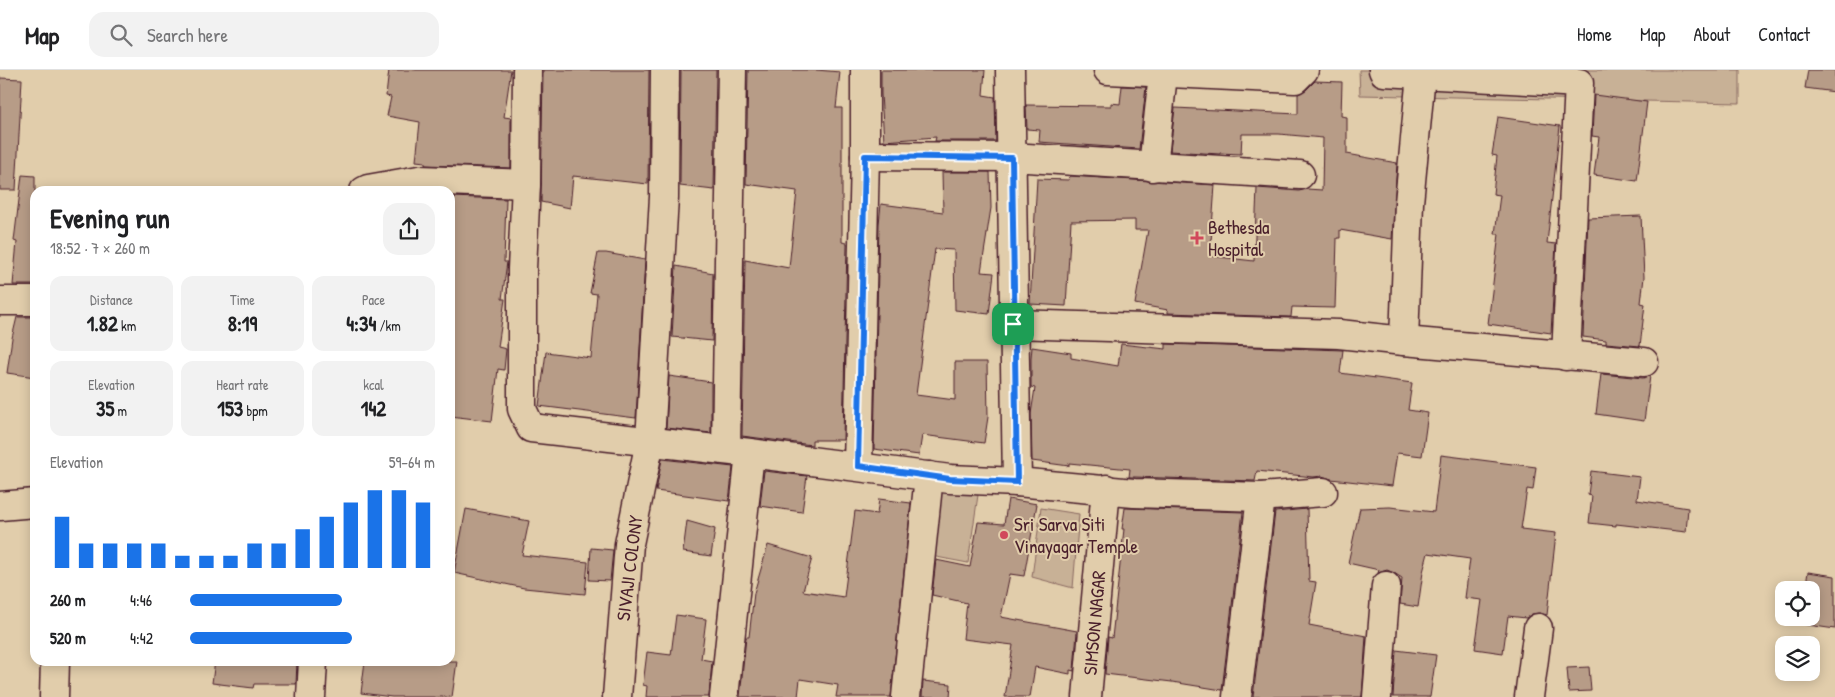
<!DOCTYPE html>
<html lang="en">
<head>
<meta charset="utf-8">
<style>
	body { margin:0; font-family:"Patrick Hand",sans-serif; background:#f2f2f2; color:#202124; height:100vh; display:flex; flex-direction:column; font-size:19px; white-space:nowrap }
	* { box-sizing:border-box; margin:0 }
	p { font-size:16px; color:#757577 }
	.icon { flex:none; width:28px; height:28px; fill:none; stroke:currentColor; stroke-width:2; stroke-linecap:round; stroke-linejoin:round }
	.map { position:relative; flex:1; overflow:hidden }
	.details { position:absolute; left:30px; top:116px; width:425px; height:480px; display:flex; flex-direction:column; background:#fff; border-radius:15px; box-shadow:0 2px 12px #0003 }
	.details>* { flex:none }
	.buttons { position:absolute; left:1775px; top:511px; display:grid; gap:10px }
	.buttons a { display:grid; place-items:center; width:45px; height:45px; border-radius:10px; background:#fff; box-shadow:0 2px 12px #0003; font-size:25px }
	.pin { position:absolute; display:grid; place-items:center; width:42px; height:42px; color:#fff; margin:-21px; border-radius:10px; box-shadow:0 2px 8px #0006 }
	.round { display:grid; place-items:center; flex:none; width:52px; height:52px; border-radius:15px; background:#f2f2f2 }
	.summary { display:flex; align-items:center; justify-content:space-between; height:85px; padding:0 20px }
	h1 { font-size:28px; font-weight:700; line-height:38px }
	.figures { display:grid; grid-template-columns:repeat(3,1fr); gap:8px; height:85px; padding:5px 20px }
	.figures div { display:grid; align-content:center; border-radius:12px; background:#f2f2f2; text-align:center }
	.figures b { font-size:21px; font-weight:700 }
	.figures small { font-size:14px; font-weight:400 }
	.figures p { font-size:14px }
	.chart { height:140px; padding:10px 20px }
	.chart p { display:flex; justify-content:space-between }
	.chart svg { width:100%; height:90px; margin-top:5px; stroke:#1a73e8; stroke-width:6 }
	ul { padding:0 20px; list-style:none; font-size:16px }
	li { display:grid; grid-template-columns:80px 60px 1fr; align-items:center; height:38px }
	li i { height:12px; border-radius:6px; background:#1a73e8 }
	header { display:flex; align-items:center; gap:30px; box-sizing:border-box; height:70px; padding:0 25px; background:#fff; border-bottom:1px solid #e0e0e0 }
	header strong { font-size:24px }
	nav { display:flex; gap:28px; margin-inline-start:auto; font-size:18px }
	.search { width:350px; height:45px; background:#f2f2f2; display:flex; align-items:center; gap:12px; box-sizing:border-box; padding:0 18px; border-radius:15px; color:#757577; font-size:19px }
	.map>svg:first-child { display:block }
</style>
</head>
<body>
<header>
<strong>Map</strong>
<div class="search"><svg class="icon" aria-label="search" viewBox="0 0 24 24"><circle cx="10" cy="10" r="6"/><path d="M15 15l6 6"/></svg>Search here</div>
<nav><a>Home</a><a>Map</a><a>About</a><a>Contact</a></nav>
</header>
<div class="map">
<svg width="1835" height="627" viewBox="0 0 1835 627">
	<rect width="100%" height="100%" fill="#e1cdab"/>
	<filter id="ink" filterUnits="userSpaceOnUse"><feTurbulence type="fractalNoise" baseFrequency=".02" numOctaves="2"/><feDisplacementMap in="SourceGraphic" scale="10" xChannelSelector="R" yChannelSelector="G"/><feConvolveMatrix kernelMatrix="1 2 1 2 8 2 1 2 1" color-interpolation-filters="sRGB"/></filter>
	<g filter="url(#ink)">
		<!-- green -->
		<g fill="#c8b196" stroke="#896860">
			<path d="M1359 0H1740V33L1360 25Z"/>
			<path d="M934 416 978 425 968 493 926 485Z"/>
			<path d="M1041 438 1079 444 1073 518 1032 507Z"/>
		</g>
		<!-- building -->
		<g fill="#b79c87" stroke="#4a1f2b">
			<path d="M389 0H511L504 47 511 48V98L425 95V92L416 91 420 52 387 46 391 27 386 26Z"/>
			<path d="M543 0H649L648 114 573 106 570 138 541 132Z"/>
			<path d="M681 0H716L714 120 680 116Z"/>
			<path d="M748 0H816L840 2 836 38H842V172L847 173 843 370H812V375L742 366 745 190 789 198 797 121 746 114Z"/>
			<path d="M881 0H985L983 25 995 27 996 71H935L936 67 884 71 881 24Z"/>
			<path d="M1808 0H1835V22L1805 18Z"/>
			<path d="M0 8 22 9 16 120H0Z"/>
			<path d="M1315 11 1342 12 1341 46 1347 47V84L1397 93 1392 169 1340 160V168H1337L1335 238 1292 237 1291 247 1168 243V240L1135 234 1148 160H1135V150L1071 151 1066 236 1030 234 1037 109 1069 110 1070 106 1215 115 1210 186 1254 191 1257 118 1299 121 1307 119 1322 120 1323 68 1279 64H1242L1241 84 1220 83V84L1170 81 1175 38 1298 44V24L1306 20Z"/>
			<path d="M1122 16 1146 17 1139 79 1039 72 1040 60 1027 59 1026 35 1111 36V33L1120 34Z"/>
			<path d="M1594 25 1647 32 1637 111 1594 105 1599 67 1592 66Z"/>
			<path d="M1498 47 1560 56 1547 173 1556 174 1551 263 1488 254 1499 164H1495L1500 125 1493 124 1497 86 1492 85Z"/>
			<path d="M942 102H990L991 138 981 202 994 203 989 244 955 240 954 180 935 179 916 325 955 330V292H987L988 347 984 373 922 365 919 385 874 379 879 154 881 134 943 142Z"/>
			<path d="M22 105 35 106V215H13L17 172 14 171Z"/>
			<path d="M450 127 506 129 504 192H507L502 229H505L498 277 506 279 504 300 498 299 492 351 450 346Z"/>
			<path d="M1641 146 1644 207 1641 233 1645 234 1640 276 1606 273V270L1583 267 1588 148Z"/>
			<path d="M598 183H606L645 190 636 348 539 336 546 282 591 288 597 224 590 223Z"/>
			<path d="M676 196 713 203 712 271 672 267Z"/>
			<path d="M17 247H35V307L7 303 12 268Z"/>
			<path d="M1121 274 1166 279V274L1343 280 1340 303 1412 313 1408 340 1428 343 1422 386 1397 383 1392 416 1331 409 1322 406 1313 407 1257 401 1255 411 1135 407H1129L1130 399 1069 393V396L1032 391 1031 344 1035 318 1031 317V288L1032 277 1071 283V288L1118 296Z"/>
			<path d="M1601 304 1643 308 1650 306 1644 351 1596 344Z"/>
			<path d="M669 306 711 312V363L666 358Z"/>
			<path d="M1441 385 1536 397 1533 420 1527 419 1521 459 1556 463 1547 545 1540 543 1532 544 1526 548 1508 546 1503 583 1475 579 1482 530 1465 528 1470 489 1428 483 1423 502 1418 537 1400 534 1402 508 1394 503 1387 500 1378 503 1379 500 1348 493 1360 438 1390 437 1434 442Z"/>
			<path d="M662 389 733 397 729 431 656 421Z"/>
			<path d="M764 401 807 406 802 442 760 436Z"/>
			<path d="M1591 401 1640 407 1637 430 1688 438 1686 462 1616 454V456L1589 453 1592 426 1588 425Z"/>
			<path d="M879 429 911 433 891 627H836L838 615 800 609 798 627H740L746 567H749L754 523 768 475 812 488 803 521 844 527 855 441 877 444Z"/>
			<path d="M1008 429 1037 434 1024 506 1010 504 1001 547 1077 561 1074 601 1070 600V604L1035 597 1030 627H1005L1013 575 963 569 967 533 932 525 936 490 970 497 978 452 1004 454Z"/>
			<path d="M1125 438 1243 442 1222 620 1172 612 1105 604 1108 567 1112 568 1124 459H1122Z"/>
			<path d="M466 439 529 451 522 485 588 492 585 524 524 518 454 503Z"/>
			<path d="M1307 439 1309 511 1316 512 1309 555 1366 566 1362 627H1253L1275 442Z"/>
			<path d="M687 451 715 459 711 486 683 482Z"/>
			<path d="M591 478 613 480 610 511 589 510Z"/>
			<path d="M1808 502 1835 506V559L1801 554 1802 548H1811V520H1805Z"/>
			<path d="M676 545 706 549 701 589 712 591 709 627H646L647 616 643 615 647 582 671 585Z"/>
			<path d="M1396 580 1436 585 1430 627H1393Z"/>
			<path d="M215 591H297L296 614H254L253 618 212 613Z"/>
			<path d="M365 591H457L452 627H392L361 623Z"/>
			<path d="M1589 597 1591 621 1569 622 1567 598Z"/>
			<path d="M923 611 951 614 950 627H922Z"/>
		</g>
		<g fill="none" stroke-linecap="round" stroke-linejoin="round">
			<!-- minor casing -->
			<g stroke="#4a1f2b" stroke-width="31">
				<g id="minor">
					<path d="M527 0 526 114 522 199V339L531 358 750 383 950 409 1017 412 1134 423 1261 427 1323 422"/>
					<path d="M1010 0 1017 412"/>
					<path d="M1108 0 1295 9 1304 0"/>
					<path d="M1383 0 1384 2 1579 13 1566 286"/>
					<path d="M865 86 1011 87 1300 105"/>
					<path d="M1153 97 1163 4"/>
					<path d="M364 121 368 119 419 110 526 114"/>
					<path d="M0 231H35"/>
					<path d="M1013 254 1339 264 1404 271 1644 292"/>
					<path d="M1404 271 1409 133 1421 4"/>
					<path d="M726 380 732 0"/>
					<path d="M858 396 865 86V0"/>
					<path d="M0 436 35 433"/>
					<path d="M54 627 55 591"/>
					<path d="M311 627 313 591"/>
					<path d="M617 627 629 474 650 371 664 127 665 0"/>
					<path d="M724 627 750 383"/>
					<path d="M906 627 929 406"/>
					<path d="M1087 627 1106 419"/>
					<path d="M1237 627 1261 427"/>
					<path d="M1377 627 1386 516"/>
					<path d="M1529 627 1538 558"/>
				</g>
			</g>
			<!-- minor -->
			<use href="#minor" stroke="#e1cdab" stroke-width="28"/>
		</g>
	</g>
	<g fill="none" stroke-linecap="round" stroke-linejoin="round" filter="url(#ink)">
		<!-- route casing -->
		<g stroke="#fff" stroke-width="10">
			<path id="route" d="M865 86 1012 88 1017 412 950 409 858 396Z"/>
		</g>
		<!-- route -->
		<use href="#route" stroke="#1a73e8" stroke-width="6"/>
	</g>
	<!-- markers -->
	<g fill="#d1495b" stroke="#e1cdab" stroke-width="2">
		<path d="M1194.5 160.5h5v5h5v5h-5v5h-5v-5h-5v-5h5z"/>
		<circle cx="1004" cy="465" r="5"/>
	</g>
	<g text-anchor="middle" stroke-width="4" stroke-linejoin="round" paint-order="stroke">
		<!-- poi labels -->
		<g font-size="19" fill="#4a1f2b" stroke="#e1cdab" text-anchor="start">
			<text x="1208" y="164">Bethesda<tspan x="1208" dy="22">Hospital</tspan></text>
			<text x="1014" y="461">Sri Sarva Siti<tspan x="1014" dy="22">Vinayagar Temple</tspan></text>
		</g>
		<!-- street labels -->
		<g font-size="19" fill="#4a1f2b" stroke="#e1cdab">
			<text transform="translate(629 498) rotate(-83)" y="7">SIVAJI COLONY</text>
			<text transform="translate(1094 553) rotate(-85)" y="7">SIMSON NAGAR</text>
		</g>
	</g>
</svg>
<div class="buttons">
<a><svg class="icon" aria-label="locate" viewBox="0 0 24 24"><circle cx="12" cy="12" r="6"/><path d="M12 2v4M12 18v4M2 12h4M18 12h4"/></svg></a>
<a><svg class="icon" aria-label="layers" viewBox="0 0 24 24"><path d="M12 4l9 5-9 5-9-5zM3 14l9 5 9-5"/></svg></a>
</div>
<div class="pin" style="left:1013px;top:254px;background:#1e9e55"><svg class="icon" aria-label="arrive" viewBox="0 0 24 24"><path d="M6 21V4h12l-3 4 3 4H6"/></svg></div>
<section class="details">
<div class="summary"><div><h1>Evening run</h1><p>18:52 · 7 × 260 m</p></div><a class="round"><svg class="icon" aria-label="share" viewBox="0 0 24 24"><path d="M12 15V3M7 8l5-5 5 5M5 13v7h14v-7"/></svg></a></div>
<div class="figures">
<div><p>Distance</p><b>1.82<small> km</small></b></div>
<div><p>Time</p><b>8:19</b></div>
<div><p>Pace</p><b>4:34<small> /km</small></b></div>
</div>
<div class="figures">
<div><p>Elevation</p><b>35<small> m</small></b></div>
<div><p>Heart rate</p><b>153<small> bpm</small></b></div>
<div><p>kcal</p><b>142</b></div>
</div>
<div class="chart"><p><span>Elevation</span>59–64 m</p>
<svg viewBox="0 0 160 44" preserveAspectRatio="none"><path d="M5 44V19M15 44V32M25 44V32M35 44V32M45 44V32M55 44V38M65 44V38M75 44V38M85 44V32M95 44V32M105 44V25M115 44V19M125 44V12M135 44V6M145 44V6M155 44V12"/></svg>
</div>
<ul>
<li><b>260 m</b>4:46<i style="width:62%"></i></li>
<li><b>520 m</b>4:42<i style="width:66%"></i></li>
</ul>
</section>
</div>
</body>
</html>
